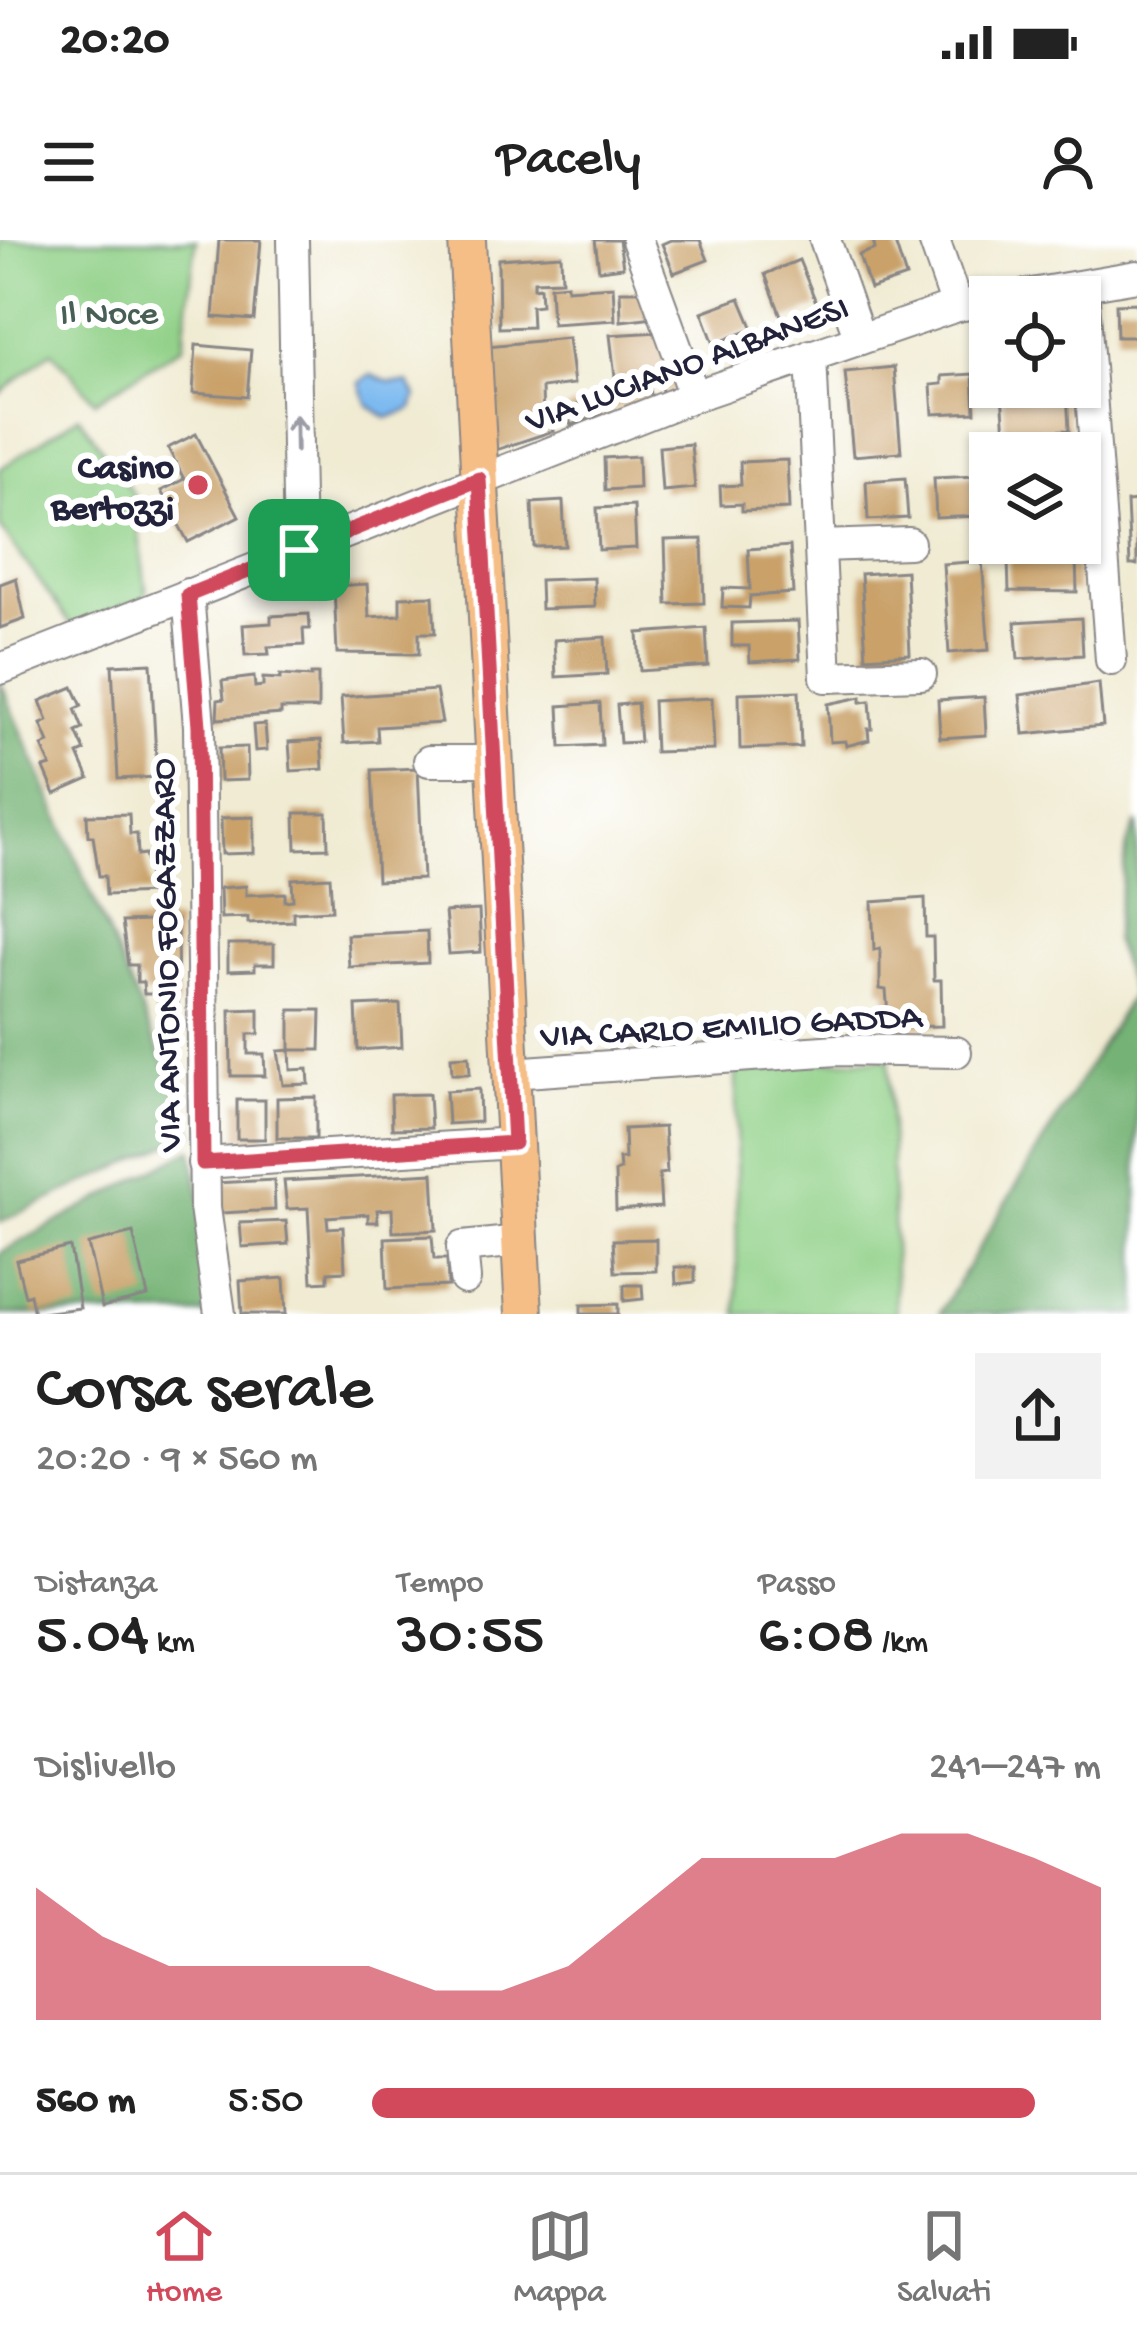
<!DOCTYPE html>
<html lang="it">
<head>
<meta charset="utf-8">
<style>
	body { margin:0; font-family:"Gochi Hand",sans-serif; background:#f2f2f2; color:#222; height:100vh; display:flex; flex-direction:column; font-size:45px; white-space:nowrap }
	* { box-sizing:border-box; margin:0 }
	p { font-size:39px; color:#767676 }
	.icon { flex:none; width:66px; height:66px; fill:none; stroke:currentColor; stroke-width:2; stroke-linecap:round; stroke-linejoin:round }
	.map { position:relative; height:1074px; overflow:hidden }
	.panel { display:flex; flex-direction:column; background:#fff; flex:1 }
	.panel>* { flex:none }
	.fabs { position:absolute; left:969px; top:36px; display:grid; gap:24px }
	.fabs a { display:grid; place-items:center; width:132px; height:132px; border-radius:0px; background:#fff; box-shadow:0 3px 9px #0004; font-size:60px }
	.pin { position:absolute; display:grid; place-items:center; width:102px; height:102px; color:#fff; margin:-51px; border-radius:24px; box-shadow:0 6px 18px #0006 }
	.round { display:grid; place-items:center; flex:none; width:126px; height:126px; border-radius:0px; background:#f2f2f2 }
	.head { display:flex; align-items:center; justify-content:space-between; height:204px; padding:0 36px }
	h1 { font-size:66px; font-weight:600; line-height:90px }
	.metrics { display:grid; grid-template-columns:repeat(3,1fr); gap:18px; height:204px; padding:12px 36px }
	.metrics div { display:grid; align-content:center }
	.metrics b { font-size:60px; font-weight:600 }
	.metrics small { font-size:33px; font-weight:400 }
	.metrics p { font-size:33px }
	.chart { height:336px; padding:24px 36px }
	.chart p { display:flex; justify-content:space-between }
	.chart svg { width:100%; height:216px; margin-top:12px; fill:#d1495b; opacity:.7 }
	ul { padding:0 36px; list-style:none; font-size:39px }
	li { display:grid; grid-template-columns:192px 144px 1fr; align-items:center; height:90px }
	li i { height:30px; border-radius:15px; background:#d1495b }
	.status { display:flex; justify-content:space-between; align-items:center; height:84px; padding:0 60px; background:#fff; direction:ltr }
	.status svg { height:33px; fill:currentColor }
	header { display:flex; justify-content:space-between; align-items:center; height:156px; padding:0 36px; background:#fff; font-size:54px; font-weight:600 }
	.tab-bar { display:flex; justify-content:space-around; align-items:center; height:168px; border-top:3px solid #e0e0e0; background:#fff; font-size:33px; color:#767676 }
	.tab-bar a { display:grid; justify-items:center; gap:6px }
	.tab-bar .current { color:#d1495b }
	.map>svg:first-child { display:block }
</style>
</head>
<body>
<div class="status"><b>20:20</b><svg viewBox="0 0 49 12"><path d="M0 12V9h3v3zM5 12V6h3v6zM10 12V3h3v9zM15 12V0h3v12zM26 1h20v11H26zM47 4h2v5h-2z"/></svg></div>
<header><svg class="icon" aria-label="menu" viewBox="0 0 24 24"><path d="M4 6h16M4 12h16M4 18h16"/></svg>Pacely<svg class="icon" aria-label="person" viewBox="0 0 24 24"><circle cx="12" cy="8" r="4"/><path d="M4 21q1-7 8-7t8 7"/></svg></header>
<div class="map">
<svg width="1137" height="1074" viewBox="0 0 1137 1074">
	<rect width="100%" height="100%" fill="#fff"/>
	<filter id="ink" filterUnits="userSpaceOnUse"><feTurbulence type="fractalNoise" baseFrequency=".00833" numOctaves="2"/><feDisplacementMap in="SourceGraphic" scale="24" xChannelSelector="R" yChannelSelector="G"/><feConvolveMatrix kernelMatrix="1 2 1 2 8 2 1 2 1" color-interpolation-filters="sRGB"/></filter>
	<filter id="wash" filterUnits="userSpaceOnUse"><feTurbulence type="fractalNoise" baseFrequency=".004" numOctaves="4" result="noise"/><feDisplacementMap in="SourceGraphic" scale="48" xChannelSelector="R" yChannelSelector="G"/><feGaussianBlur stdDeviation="2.7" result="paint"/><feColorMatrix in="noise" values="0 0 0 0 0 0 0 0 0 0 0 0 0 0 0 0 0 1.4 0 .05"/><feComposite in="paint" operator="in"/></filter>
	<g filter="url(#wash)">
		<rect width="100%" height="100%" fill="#f0ebd2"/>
		<!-- green -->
		<g fill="#90d087" stroke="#597961" stroke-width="3">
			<path d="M0 0H196L183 106 95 161 52 111 0 154Z"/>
			<path d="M79 176 134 255 147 357 72 386 0 287V229Z"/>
			<path d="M889 819 896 1074H737L736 824Z"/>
		</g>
		<!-- forest -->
		<g fill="#74b274" stroke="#4b6a58" stroke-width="3">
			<path d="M0 441 194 893 0 982Z"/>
			<path d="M1137 582V1074H939L1132 754 1114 699 1127 605Z"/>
			<path d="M192 909 220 1074H0V1013Z"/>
		</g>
		<!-- water -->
		<path fill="#7dbaf0" stroke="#506e96" stroke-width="3" d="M371 135 389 142 408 143 416 156 412 169 387 178 368 165 359 143Z"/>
		<g id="blocks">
			<!-- building -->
			<g fill="#c9a169">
				<path d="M219 0H261L254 80 213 77Z"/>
				<path d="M595 0H619L623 27 599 30Z"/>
				<path d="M671 0H700L708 20 674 33 662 4Z"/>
				<path d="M873 0H894L906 37 870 49 859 15 875 9Z"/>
				<path d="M561 15 562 40 534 41V48L540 47 541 65 531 66 532 87 499 88 498 19Z"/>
				<path d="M799 20 818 67 783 81 765 34Z"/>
				<path d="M567 44V49L613 46 615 80 552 84 550 46Z"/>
				<path d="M620 51H646L654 77 621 81Z"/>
				<path d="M740 58 753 89 714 104 702 72Z"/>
				<path d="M1137 63V97H1117L1116 64Z"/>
				<path d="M659 92 679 150 663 155 659 138 648 140 652 159 571 185 566 168 617 153 610 95Z"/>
				<path d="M568 98 574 144 542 148 543 180 550 176 553 191 496 210 487 106Z"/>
				<path d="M196 105 251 110 247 157 193 153Z"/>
				<path d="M894 127 901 212 853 216 845 132Z"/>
				<path d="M973 134 975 172 933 174 931 145 942 144V136Z"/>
				<path d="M1067 151 1069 190 1005 193 1002 154Z"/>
				<path d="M196 194 239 276 188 302 161 251 184 239 168 208Z"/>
				<path d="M691 204 695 248 662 251 659 207Z"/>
				<path d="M638 216 639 248 605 250 604 218Z"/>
				<path d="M787 220 789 269 742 271V264L721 265 720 246 741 245 740 222Z"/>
				<path d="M976 236 978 276 936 278 934 238Z"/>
				<path d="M905 238 908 278 868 280 866 241Z"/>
				<path d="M563 261 565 306 534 307 532 263Z"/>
				<path d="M1137 261V325H1130L1127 262Z"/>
				<path d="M634 266 636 308 599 310 597 268Z"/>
				<path d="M702 299 704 363 667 364 665 300Z"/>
				<path d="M790 306 793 353 750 356 749 368 722 367 723 348 750 349 748 309Z"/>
				<path d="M1076 318 1077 352 1009 351 1008 320Z"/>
				<path d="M982 321 989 410 949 413 943 324Z"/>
				<path d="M906 331 910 414 866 417 861 334Z"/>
				<path d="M16 338 25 379 0 388V344Z"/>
				<path d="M594 338 595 367 541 369 540 340Z"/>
				<path d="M367 344 369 377 400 375V357L433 356 435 393H419V414L337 413 334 346Z"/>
				<path d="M309 374 310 389H303L304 405 268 407 269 414 245 415 243 385 271 383V376Z"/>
				<path d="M1081 378 1083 415 1018 419 1015 382Z"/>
				<path d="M798 381 800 419 750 422 749 406H732V383Z"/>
				<path d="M706 388 708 426 640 431 638 393Z"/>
				<path d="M605 397 607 434 556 437 554 400Z"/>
				<path d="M151 423 157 537 118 539 112 425Z"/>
				<path d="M311 434H318V469H281V474L217 479 218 460 224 459 222 441 254 437 255 447 263 446V438L280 439V435L311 437Z"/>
				<path d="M1099 443 1103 486 1024 494 1020 455Z"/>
				<path d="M73 447 82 466 75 469 83 489 76 492 85 511 78 514 89 539 55 554 44 528 51 526 42 506 49 503 41 484 48 481 40 461Z"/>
				<path d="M436 450 442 483 377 487 378 501 344 503 341 457Z"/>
				<path d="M799 451 801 507 740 509 739 453Z"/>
				<path d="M861 457V462L870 461 872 489H868L869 500 846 506 845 501 830 502 828 464Z"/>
				<path d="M984 457 986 495 940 498 938 460Z"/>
				<path d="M712 458 714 510 655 512 653 461Z"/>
				<path d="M600 463 602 505 561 507 559 466Z"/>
				<path d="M637 463 640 502 620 503 617 465Z"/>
				<path d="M265 484 267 510 255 511 253 485Z"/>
				<path d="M321 500 323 529 291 531 289 502Z"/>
				<path d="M247 507 248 540 220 541 219 508Z"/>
				<path d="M418 528 423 639 377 641 372 530Z"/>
				<path d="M295 573H327L328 608 296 609Z"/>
				<path d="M129 574 130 594H137L138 615 145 614 152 653 106 655 105 636H99L93 596H88L87 575Z"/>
				<path d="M254 577V613L222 614 221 578Z"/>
				<path d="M330 637 332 670 293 672V681L248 683V677L221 678 220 648 246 646V655L285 653V661L293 660 292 639Z"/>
				<path d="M925 658 926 697H933L934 740H941L942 786 889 787 886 750 880 749V708L874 710 872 662Z"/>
				<path d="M479 670 481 712 449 714 445 672Z"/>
				<path d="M177 680 178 767H158V754H144L143 742H137V725H128L122 682Z"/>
				<path d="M427 691 428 723 349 727 347 695Z"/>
				<path d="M228 704H274V724H255V730L228 731Z"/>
				<path d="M400 764 402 807 358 810 356 766Z"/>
				<path d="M259 769V794H248V814H264L265 836H231L230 770Z"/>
				<path d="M290 770H321L320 810H290Z"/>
				<path d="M290 810 291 830 308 829 309 844 283 845 278 811Z"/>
				<path d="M469 816 470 834H452L451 817Z"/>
				<path d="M479 849 480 882 448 884 446 851Z"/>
				<path d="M429 854 431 888 392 889 391 855Z"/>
				<path d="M316 857V898H277V858Z"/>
				<rect x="237" y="860" width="28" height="39"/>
				<path d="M664 887 667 933 659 934 661 967 616 970 615 932 620 930 619 919H625L624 889Z"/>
				<path d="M433 933 436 990 393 992 392 969 377 970 378 982H368V974L327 977 328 988 343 987 345 1031 328 1032V1041L312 1042 308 968 287 969 284 941Z"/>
				<path d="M274 940 275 970 222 973 214 965V943Z"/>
				<path d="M286 981 288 1004 242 1007 240 983Z"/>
				<path d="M133 993 148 1056 102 1067 88 1004Z"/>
				<path d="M432 996 434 1019H447L448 1046 387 1049 385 998Z"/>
				<path d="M656 999V1031L615 1032 613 1000Z"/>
				<path d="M70 1007 80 1068 34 1074 30 1054 25 1056 16 1020Z"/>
				<path d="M675 1027H695V1042L676 1044Z"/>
				<path d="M284 1038 286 1074H242L240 1041Z"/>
				<path d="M624 1045H642L643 1059 624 1061Z"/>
				<path d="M618 1064V1074H581V1065Z"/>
			</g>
		</g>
	</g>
	<g filter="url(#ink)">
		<use href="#blocks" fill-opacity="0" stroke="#898686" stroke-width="3"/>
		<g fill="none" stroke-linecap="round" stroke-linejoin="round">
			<!-- minor casing -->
			<g stroke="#898686" stroke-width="34">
				<g id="minor">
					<path d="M293 0 299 310"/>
					<path d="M637 0 694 156"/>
					<path d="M825 0 860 99"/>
					<path d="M934 0 957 66"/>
					<path d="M1083 47 1111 420"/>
					<path d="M1014 57 1137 36"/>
					<path d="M811 115 826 437 921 434"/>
					<path d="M821 306 909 303"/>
					<path d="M188 354 199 486 205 968 220 1074"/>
					<path d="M0 429 694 156 957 66 990 61"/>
					<path d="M429 521H494"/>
					<path d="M511 833 837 810 956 812"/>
					<path d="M203 923 515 903"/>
					<path d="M465 1039 462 1007 520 1001"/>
				</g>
			</g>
			<!-- major casing -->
			<g stroke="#898686" stroke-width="40">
				<path id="major" d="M467 0 524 1074"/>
			</g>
			<!-- minor -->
			<use href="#minor" stroke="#fff" stroke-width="30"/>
			<!-- major -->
			<use href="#major" stroke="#f6be87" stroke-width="36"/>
		</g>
		<!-- one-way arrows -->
		<defs><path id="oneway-shaft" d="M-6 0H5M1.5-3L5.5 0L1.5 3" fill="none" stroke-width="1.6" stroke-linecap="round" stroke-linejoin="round" transform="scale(3)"/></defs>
		<use stroke="#9c9ca7" href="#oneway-shaft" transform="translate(296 193) rotate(-91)"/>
	</g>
	<g fill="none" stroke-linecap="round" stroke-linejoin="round" filter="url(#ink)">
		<!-- route casing -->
		<g stroke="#fff" stroke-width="24">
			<path id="route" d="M479 239 514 903 203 923 199 486 188 355Z"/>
		</g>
		<!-- route -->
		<use href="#route" stroke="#d1495b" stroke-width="15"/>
	</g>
	<!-- markers -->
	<circle fill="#d1495b" stroke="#fff" stroke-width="4.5" cx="198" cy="245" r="12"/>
	<g text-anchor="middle" stroke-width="12" stroke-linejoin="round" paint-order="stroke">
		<!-- park labels -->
		<g font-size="36" fill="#485f56" stroke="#fff">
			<text x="109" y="83">Il Noce</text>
		</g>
		<!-- street labels -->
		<g font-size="36" fill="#22223b" stroke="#fff">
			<text transform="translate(686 121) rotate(-20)" y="13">VIA LUCIANO ALBANESI</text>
			<text transform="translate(163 715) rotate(-91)" y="13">VIA ANTONIO FOGAZZARO</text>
			<text transform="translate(731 783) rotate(-3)" y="13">VIA CARLO EMILIO GADDA</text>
		</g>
		<!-- poi labels -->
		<g font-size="36" font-weight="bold" fill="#22223b" stroke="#fff" text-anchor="end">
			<text x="174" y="237">Casino<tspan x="174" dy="41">Bertozzi</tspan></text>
		</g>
	</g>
</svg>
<div class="fabs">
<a><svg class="icon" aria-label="locate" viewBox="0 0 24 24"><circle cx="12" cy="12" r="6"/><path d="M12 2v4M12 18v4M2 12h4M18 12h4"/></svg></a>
<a><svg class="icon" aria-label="layers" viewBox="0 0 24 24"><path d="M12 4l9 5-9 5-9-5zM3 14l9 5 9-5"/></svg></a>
</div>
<div class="pin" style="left:299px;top:310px;background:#1e9e55"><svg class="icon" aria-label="arrive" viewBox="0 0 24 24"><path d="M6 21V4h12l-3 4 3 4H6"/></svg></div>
</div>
<section class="panel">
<div class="head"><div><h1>Corsa serale</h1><p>20:20 · 9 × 560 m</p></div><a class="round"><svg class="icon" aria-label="share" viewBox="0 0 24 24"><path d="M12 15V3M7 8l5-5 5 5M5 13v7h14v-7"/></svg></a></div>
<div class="metrics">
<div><p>Distanza</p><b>5.04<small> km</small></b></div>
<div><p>Tempo</p><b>30:55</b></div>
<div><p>Passo</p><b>6:08<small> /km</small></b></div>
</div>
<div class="chart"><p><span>Dislivello</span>241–247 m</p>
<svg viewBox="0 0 160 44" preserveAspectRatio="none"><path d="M0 44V17L10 27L20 33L30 33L40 33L50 33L60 38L70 38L80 33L90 22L100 11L110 11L120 11L130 6L140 6L150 11L160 17V44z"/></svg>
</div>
<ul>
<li><b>560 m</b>5:50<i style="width:91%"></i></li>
</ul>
</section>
<nav class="tab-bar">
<a class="current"><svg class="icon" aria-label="home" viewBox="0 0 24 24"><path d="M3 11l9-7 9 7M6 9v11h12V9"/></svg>Home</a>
<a><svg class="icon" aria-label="map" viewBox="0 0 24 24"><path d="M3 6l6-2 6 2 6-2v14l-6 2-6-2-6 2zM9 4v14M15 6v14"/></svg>Mappa</a>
<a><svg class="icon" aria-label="saved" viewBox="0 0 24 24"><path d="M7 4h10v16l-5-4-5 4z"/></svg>Salvati</a>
</nav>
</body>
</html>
